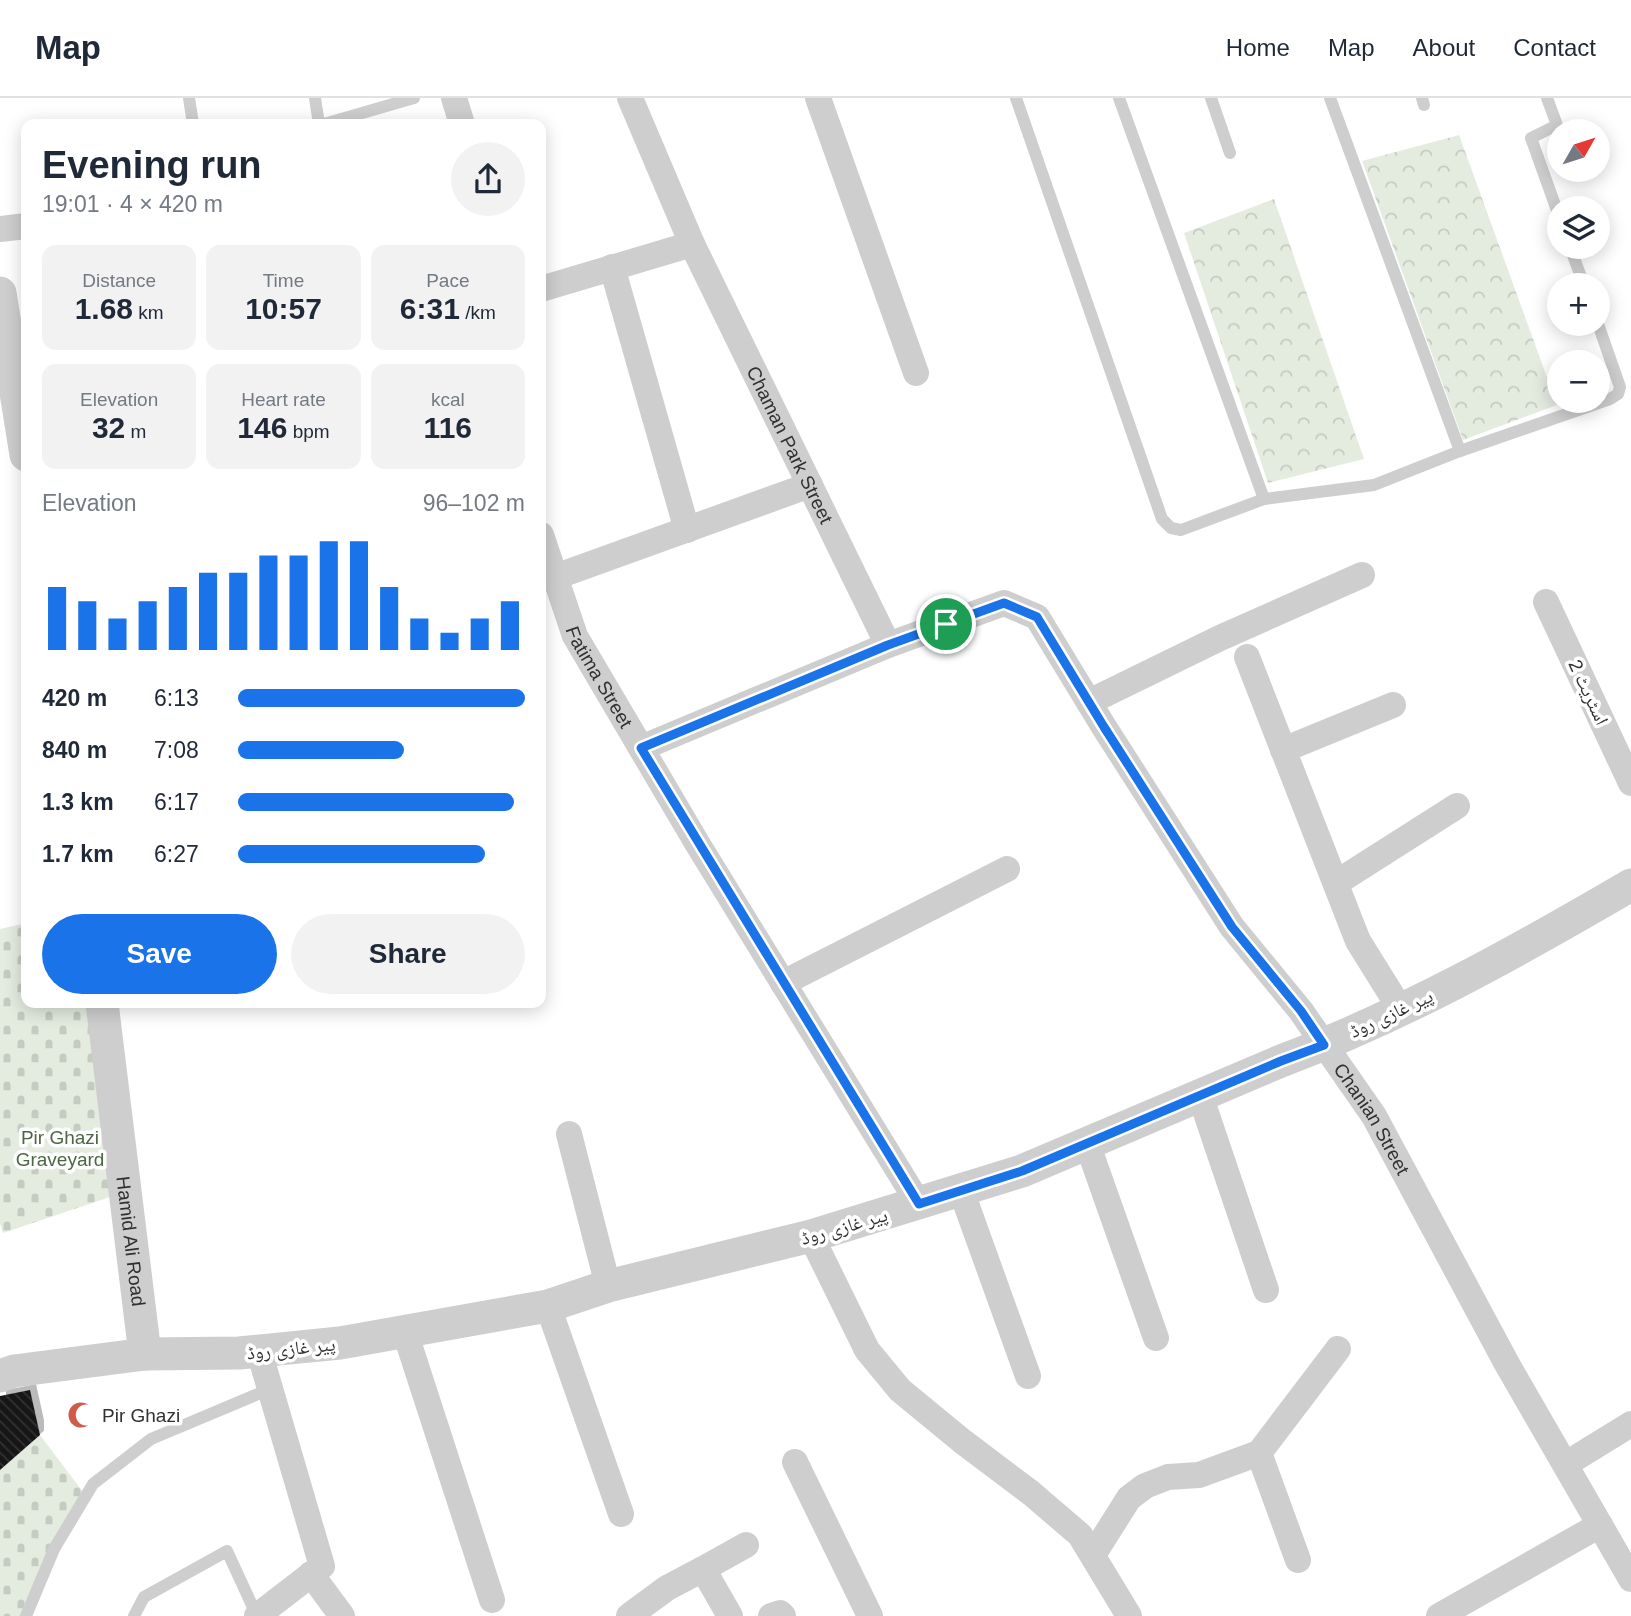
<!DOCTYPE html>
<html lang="en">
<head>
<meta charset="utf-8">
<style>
	body { margin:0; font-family:Arial,"Noto Naskh Arabic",sans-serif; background:#f2f2f3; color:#1f2937; height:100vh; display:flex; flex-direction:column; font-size:26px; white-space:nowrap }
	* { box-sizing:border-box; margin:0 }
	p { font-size:23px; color:#747a83 }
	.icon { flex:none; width:38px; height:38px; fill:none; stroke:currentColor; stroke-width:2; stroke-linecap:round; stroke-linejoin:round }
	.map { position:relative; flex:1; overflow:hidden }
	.panel { position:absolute; left:21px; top:21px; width:525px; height:889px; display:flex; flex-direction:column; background:#fff; border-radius:14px; box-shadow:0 4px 18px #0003 }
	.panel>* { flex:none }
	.needle { width:46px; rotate:51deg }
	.controls { position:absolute; left:1547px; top:21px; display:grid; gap:14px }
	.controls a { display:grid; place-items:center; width:63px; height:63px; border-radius:50%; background:#fff; box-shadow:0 4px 18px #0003; font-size:35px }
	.pin { position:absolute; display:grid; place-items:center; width:60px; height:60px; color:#fff; margin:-30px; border:4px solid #fff; border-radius:50%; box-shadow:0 2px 7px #0007 }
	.round { display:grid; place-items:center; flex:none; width:74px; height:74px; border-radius:37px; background:#f2f2f3 }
	.overview { display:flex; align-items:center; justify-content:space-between; height:119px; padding:0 21px }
	h1 { font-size:38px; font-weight:700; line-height:52px }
	.metrics { display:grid; grid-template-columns:repeat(3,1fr); gap:10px; height:119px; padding:7px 21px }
	.metrics div { display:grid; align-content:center; border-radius:14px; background:#f2f2f3; text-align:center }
	.metrics b { font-size:30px; font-weight:700 }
	.metrics small { font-size:19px; font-weight:400 }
	.metrics p { font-size:19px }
	.chart { height:196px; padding:14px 21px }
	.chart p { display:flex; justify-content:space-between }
	.chart svg { width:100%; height:126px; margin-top:7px; stroke:#1a73e8; stroke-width:6 }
	.primary-button { display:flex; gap:14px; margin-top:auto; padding:14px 21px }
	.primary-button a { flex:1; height:80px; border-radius:42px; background:#1a73e8; color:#fff; font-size:28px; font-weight:700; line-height:80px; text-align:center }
	.primary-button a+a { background:#f2f2f3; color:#1f2937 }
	ul { padding:0 21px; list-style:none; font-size:23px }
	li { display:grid; grid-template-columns:112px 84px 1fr; align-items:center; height:52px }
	li i { height:18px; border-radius:9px; background:#1a73e8 }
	header { display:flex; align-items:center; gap:42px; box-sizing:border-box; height:98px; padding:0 35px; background:#fff; border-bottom:2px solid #e0e1e3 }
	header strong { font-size:33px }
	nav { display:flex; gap:38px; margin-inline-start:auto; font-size:24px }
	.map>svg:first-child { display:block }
</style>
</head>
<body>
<header>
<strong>Map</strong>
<nav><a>Home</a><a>Map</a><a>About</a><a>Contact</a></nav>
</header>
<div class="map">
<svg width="1631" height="1518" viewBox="0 0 1631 1518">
	<defs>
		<pattern id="cemetery-stones" width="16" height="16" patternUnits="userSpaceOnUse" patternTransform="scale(1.75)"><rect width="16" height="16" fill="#e4ece0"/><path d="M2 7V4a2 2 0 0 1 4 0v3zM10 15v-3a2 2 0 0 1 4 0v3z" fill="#c4cbc1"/></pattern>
		<pattern id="park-crowns" width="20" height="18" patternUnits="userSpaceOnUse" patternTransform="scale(1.75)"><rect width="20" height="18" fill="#e4ece0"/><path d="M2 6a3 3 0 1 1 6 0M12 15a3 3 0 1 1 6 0" fill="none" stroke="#c4cbc1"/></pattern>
		<pattern id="building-back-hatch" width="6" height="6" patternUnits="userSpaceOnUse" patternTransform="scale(1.75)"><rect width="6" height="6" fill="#181818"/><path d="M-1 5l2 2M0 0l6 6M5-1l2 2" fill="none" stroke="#313131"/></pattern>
		<filter id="shadow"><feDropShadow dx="6" dy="-6" stdDeviation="0" flood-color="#0004"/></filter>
	</defs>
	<rect width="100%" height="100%" fill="#fff"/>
	<!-- cemetery -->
	<g fill="url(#cemetery-stones)">
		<path d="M26 825V905H103L125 1094 3 1135 0 1126V831Z"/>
		<path d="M40 1337 86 1398 29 1518H0V1372Z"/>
	</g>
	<!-- park -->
	<g fill="url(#park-crowns)">
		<path d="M1459 37 1557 307 1463 342 1362 63Z"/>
		<path d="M1274 101 1364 361 1268 385 1184 135Z"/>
	</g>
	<!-- building -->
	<path fill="url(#building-back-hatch)" filter="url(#shadow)" d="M30 1292 40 1337 0 1372V1298Z"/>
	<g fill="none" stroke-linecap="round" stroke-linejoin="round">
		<!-- service -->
		<g stroke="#cecece" stroke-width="12">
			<path d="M189 0 193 26"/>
			<path d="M315 0 319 26"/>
			<path d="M1016 0 1162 421 1171 430 1181 432 1264 401 1374 387 1460 353 1610 301 1618 296 1620 289 1598 226"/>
			<path d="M1119 0 1264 401"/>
			<path d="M1211 0 1230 55"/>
			<path d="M1330 0 1460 353"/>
			<path d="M1422 0 1424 7"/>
			<path d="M1547 0 1557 27 1531 40 1559 118"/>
			<path d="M324 26 414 0"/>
			<path d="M1570 149 1584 187"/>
			<path d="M26 1518 54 1451 93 1386 151 1341 270 1291"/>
			<path d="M134 1518 144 1499 227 1453 257 1518"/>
		</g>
		<!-- minor -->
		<g stroke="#cecece" stroke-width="26">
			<path d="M454 0 462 26"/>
			<path id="s1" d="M630 0 692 146 888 547"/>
			<path d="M818 0 916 275"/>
			<path d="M0 131 26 128"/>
			<path d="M612 169 687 432"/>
			<path d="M541 191 692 146"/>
			<path id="s2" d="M541 437 575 538 697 745 919 1106"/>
			<path d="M555 479 810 387"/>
			<path d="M1546 504 1631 685"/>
			<path d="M1247 559 1358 843 1401 912"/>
			<path d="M1089 604 1220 540 1362 477"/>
			<path id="s3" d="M641 650 888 547 1004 505 1037 519 1104 629 1232 829 1301 913 1374 1018 1507 1266 1631 1481"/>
			<path d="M1283 652 1393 607"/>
			<path d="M1336 785 1457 708"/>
			<path d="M783 885 1007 771"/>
			<path d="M1200 997 1266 1192"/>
			<path d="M569 1036 608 1188"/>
			<path d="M1087 1045 1156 1240"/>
			<path d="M961 1092 1028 1278"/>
			<path d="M811 1138 867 1252 900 1292 962 1343 1031 1395 1080 1437 1129 1518"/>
			<path d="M548 1208 621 1416"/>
			<path d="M405 1234 492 1502"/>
			<path d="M1259 1355 1298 1462"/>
			<path d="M795 1364 870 1518"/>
			<path d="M1566 1366 1631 1326"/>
			<path d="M1093 1457 1129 1400 1145 1388 1168 1379 1199 1377 1259 1355 1338 1251"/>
			<path d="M311 1476 342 1518"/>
			<path d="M257 1518 322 1468 259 1253"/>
			<path d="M629 1518 667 1490 703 1471"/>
			<path d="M730 1518 703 1471 746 1447"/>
			<path d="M771 1518 780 1515 783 1518"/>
			<path d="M1439 1518 1600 1427"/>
		</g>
		<!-- tertiary -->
		<g stroke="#cecece" stroke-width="33">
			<path d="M0 195 26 357"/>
			<path id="s4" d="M102 905 145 1256"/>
			<path d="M0 1278 14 1273 145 1256 239 1255 340 1245 548 1208 608 1188 811 1138 1022 1073 1281 963C1404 917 1518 853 1631 787"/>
		</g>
	</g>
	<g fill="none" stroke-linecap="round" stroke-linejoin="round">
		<!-- route casing -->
		<g stroke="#fff" stroke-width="14">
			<path id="route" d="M1004 505 1037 519 1104 629 1232 829 1301 913 1324 947 1281 963 1022 1073 919 1106 641 650 888 547Z"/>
		</g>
		<!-- route -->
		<use href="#route" stroke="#1a73e8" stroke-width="9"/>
	</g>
	<!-- icons -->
	<defs>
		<g id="mosque-bare" transform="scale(2.1)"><path d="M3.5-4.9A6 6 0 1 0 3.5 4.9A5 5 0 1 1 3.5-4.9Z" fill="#d15b49" stroke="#fff" stroke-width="2.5" paint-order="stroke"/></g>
	</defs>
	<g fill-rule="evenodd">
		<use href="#mosque-bare" x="81" y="1317"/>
	</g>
	<g text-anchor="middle" stroke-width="7" stroke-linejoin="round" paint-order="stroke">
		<!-- street labels -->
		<g font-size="19" fill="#313131" stroke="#fff">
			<text dy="7" stroke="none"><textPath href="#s1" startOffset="382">Chaman Park Street</textPath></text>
			<text dy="7" stroke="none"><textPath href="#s2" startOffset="154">Fatima Street</textPath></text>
			<text transform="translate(1589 594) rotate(65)" y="7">اسٹریٹ 2</text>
			<text transform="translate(1391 915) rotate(-25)" y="7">پیر غازی روڈ</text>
			<text dy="7" stroke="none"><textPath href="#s3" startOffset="1031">Chanian Street</textPath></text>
			<text transform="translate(844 1128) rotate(-16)" y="7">پیر غازی روڈ</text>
			<text dy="7" stroke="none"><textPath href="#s4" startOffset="240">Hamid Ali Road</textPath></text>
			<text transform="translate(291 1250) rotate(-6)" y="7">پیر غازی روڈ</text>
		</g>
		<!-- park labels -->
		<g font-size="19" fill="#4c6743" stroke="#fff">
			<text x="60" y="1046">Pir Ghazi<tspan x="60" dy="22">Graveyard</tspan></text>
		</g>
		<!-- poi labels -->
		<g font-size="19" fill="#313131" stroke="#fff" text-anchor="start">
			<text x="102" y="1324">Pir Ghazi</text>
		</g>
	</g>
</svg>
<div class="controls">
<a><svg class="needle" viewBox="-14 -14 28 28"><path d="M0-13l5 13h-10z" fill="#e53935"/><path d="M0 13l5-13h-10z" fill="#747a83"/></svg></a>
<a><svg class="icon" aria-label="layers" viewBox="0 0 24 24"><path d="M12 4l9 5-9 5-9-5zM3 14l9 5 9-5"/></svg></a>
<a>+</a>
<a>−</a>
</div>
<div class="pin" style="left:946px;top:526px;background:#1e9e55"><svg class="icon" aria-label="arrive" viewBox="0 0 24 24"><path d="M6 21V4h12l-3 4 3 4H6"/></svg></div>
<section class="panel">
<div class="overview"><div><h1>Evening run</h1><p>19:01 · 4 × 420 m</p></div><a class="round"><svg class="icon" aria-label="share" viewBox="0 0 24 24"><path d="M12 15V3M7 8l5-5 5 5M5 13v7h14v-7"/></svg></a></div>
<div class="metrics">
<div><p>Distance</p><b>1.68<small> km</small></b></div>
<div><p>Time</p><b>10:57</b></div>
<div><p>Pace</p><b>6:31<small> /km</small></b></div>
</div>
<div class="metrics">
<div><p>Elevation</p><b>32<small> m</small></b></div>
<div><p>Heart rate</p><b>146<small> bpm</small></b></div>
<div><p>kcal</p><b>116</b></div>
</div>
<div class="chart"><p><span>Elevation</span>96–102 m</p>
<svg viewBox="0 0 160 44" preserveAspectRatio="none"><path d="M5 44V22M15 44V27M25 44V33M35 44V27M45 44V22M55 44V17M65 44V17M75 44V11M85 44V11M95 44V6M105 44V6M115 44V22M125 44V33M135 44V38M145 44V33M155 44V27"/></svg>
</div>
<ul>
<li><b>420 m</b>6:13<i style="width:100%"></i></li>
<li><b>840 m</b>7:08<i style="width:58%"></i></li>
<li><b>1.3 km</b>6:17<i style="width:96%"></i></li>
<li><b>1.7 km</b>6:27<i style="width:86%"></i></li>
</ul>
<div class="primary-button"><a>Save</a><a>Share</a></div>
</section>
</div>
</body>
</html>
